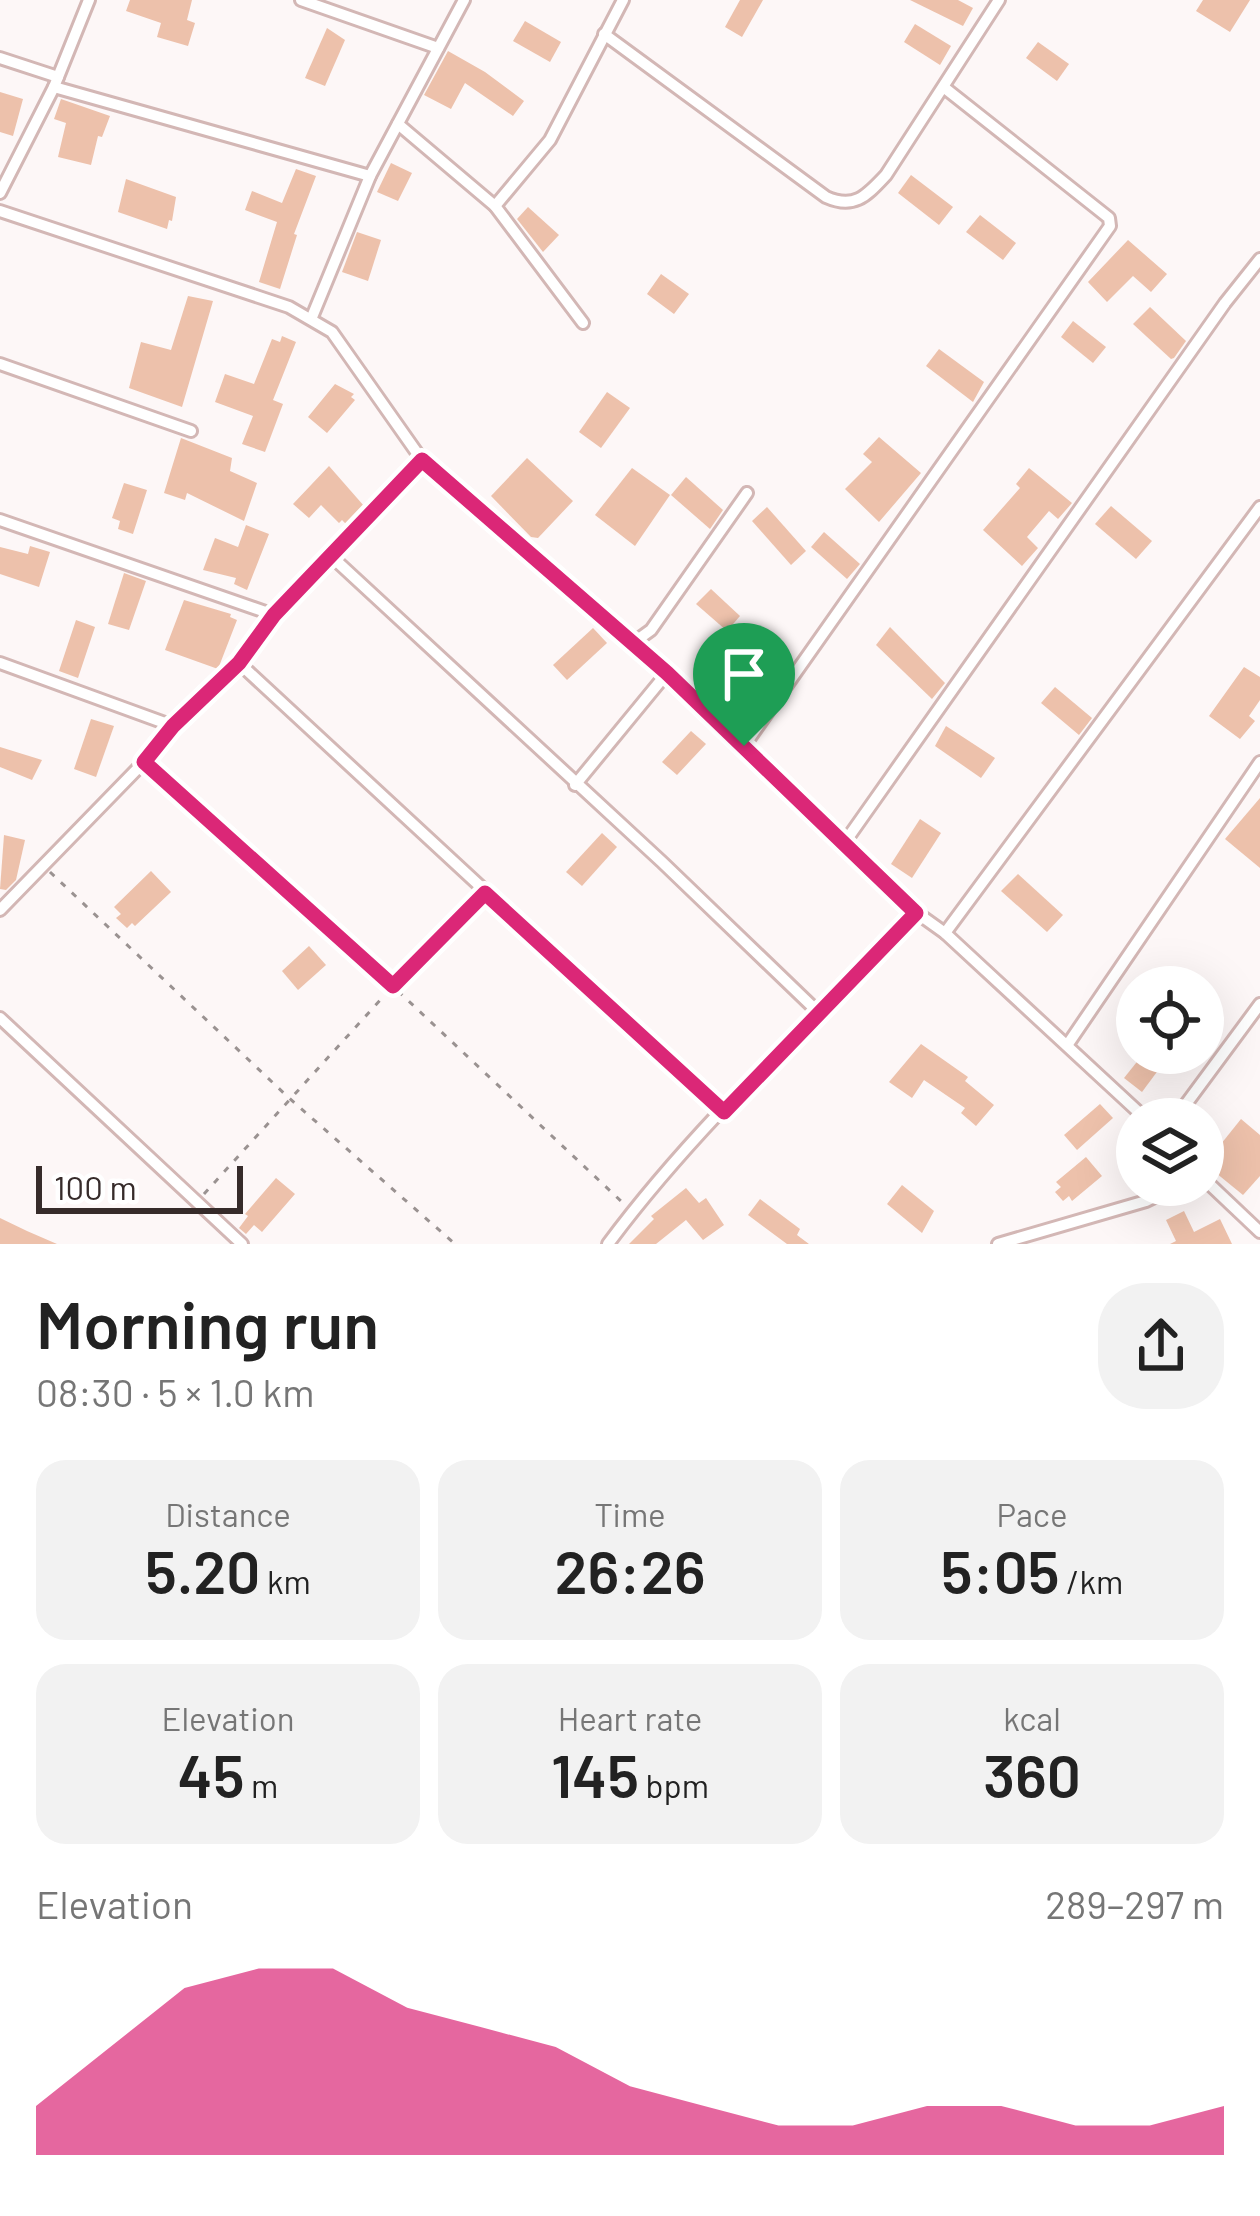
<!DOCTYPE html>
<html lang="en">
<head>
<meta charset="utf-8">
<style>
	body { margin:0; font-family:Barlow,sans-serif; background:#f2f2f2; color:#222; height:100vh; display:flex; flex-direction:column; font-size:45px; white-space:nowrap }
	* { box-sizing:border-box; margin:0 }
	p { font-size:39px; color:#767676 }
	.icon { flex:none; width:66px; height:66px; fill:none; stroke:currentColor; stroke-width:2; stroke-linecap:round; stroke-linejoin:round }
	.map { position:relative; height:1244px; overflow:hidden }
	.side { display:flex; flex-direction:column; background:#fff; flex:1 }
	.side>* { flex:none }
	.buttons { position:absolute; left:1116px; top:966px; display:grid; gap:24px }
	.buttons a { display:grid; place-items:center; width:108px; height:108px; border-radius:50%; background:#fff; box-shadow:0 12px 48px #0002; font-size:60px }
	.scale { position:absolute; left:36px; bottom:30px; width:207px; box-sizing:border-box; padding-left:12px; border:6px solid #362b2a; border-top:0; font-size:33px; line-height:42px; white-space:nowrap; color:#362b2a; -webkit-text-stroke:9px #fff; paint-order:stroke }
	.pin { position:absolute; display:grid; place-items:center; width:102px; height:102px; color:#fff; margin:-123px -51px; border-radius:50% 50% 50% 0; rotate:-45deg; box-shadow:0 0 12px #0007 }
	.pin .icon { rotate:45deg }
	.round { display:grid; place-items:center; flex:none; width:126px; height:126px; border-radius:48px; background:#f2f2f2 }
	.summary { display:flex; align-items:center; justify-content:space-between; height:204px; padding:0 36px }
	h1 { font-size:66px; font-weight:600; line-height:90px }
	.metrics { display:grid; grid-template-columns:repeat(3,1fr); gap:18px; height:204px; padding:12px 36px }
	.metrics div { display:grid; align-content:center; border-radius:30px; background:#f2f2f2; text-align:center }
	.metrics b { font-size:60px; font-weight:600 }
	.metrics small { font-size:33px; font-weight:400 }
	.metrics p { font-size:33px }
	.chart { height:336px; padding:24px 36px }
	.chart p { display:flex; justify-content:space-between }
	.chart svg { width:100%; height:216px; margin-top:12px; fill:#db2777; opacity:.7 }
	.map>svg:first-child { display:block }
</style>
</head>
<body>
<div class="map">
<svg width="1260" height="1244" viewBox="0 0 1260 1244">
	<rect width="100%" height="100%" fill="#fdf7f7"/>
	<!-- building -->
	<g fill="#edc1ab">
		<path d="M130 0H192L187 20 195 23 188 46 157 37 161 23 126 11Z"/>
		<path d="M740 0H763L742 37 725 27Z"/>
		<path d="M910 0H958L973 8 963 26Z"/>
		<path d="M1203 0H1250L1230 32 1196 11Z"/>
		<path d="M525 21 561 42 550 62 513 41Z"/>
		<path d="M915 24 951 46 940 65 904 42Z"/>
		<path d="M327 28 345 40 325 86 305 78Z"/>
		<path d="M1038 42 1069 64 1057 81 1026 58Z"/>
		<path d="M448 51 485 72 524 101 513 116 465 83 451 109 424 95Z"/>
		<path d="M0 92 23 99 13 136 0 132Z"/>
		<path d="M61 99 110 116 102 137 98 136 91 165 58 157 66 123 54 119Z"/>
		<path d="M391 163 412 173 398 201 377 192Z"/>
		<path d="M296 169 316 176 294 234 297 235 280 289 259 282 277 222 245 210 252 191 282 203Z"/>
		<path d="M911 175 953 207 939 225 898 193Z"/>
		<path d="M126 179 176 197 172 221 169 220 167 229 118 212Z"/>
		<path d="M528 207 559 235 543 252 517 219Z"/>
		<path d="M980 215 1016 243 1003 260 966 232Z"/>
		<path d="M357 232 381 240 368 281 342 272Z"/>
		<path d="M1128 240 1167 274 1151 292 1133 276 1107 302 1088 282Z"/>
		<path d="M661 274 689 294 674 314 647 294Z"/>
		<path d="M188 296 213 301 182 407 129 388 141 342 171 350Z"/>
		<path d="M1150 307 1186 341 1174 358 1171 359 1133 324Z"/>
		<path d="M1073 321 1106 347 1093 363 1061 337Z"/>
		<path d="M282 336 296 342 273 400 283 404 265 452 242 444 253 416 215 402 225 374 254 384 272 339 280 342Z"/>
		<path d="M939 349 984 382 973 402 926 366Z"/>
		<path d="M335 384 354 394 351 397 355 400 327 433 308 417Z"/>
		<path d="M607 392 630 408 601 448 579 432Z"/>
		<path d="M879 437 921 473 879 522 845 489 872 462 863 454Z"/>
		<path d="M181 438 232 458 230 471 257 483 244 521 187 493 185 500 164 493Z"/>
		<path d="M527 458 573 501 538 538 531 537 491 496Z"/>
		<path d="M329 466 364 506 347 525 342 520 339 523 321 505 309 518 293 504Z"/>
		<path d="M632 468 670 495 635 546 595 515Z"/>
		<path d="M1029 468 1072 503 1058 519 1049 511 1027 537 1038 548 1022 566 983 530 1020 488 1016 484Z"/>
		<path d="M686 477 723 510 710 529 671 495Z"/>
		<path d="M124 483 147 490 133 534 118 529 120 521 112 518Z"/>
		<path d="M1111 506 1152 541 1136 559 1095 524Z"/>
		<path d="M767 507 806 551 791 565 752 521Z"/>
		<path d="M246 525 269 534 247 590 234 584 236 578 203 570 215 538 238 547Z"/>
		<path d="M824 532 860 564 847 579 811 547Z"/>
		<path d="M30 546 50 552 39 587 0 574V547L28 554Z"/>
		<path d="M124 573 146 581 129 630 108 624Z"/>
		<path d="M711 589 740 616 727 631 696 604Z"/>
		<path d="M184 600 231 614 230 617 237 620 218 669 165 650Z"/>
		<path d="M76 620 95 627 78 678 59 671Z"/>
		<path d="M890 627 945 683 932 699 876 645Z"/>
		<path d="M593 628 607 643 567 680 553 665Z"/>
		<path d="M1244 667 1260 677V700L1249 716 1255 721 1240 739 1209 716Z"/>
		<path d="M1055 687 1092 718 1079 735 1041 703Z"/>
		<path d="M91 719 114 726 96 777 74 769Z"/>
		<path d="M946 726 995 758 981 778 935 746Z"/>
		<path d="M691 731 706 744 677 775 662 762Z"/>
		<path d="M0 747 42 760 32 780 0 767Z"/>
		<path d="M1260 798V868L1225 839Z"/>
		<path d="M920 819 941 833 912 878 891 864Z"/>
		<path d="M602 833 617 847 582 886 566 872Z"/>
		<path d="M4 835 25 840 16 880 6 890 0 889Z"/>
		<path d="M151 871 171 892 135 926 132 923 127 928 116 918 121 914 114 907Z"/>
		<path d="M1018 874 1063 915 1047 932 1001 891Z"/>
		<path d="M309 946 326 965 298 990 282 971Z"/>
		<path d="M921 1044 968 1077 965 1081 994 1105 976 1126 961 1113 965 1108 924 1080 912 1098 889 1082Z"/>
		<path d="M1144 1053H1171L1142 1092 1124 1078Z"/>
		<path d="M1100 1104 1113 1118 1077 1150 1064 1135Z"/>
		<path d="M1241 1119 1260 1135V1176L1243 1195 1205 1164Z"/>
		<path d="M1086 1157 1102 1176 1072 1201 1069 1196 1063 1201 1055 1192 1061 1187 1056 1182Z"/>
		<path d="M276 1178 295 1194 262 1232 254 1225 246 1234 239 1228 248 1216 245 1214Z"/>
		<path d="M902 1185 934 1211 922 1233 887 1204Z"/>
		<path d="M686 1188 699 1203 706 1198 724 1225 703 1240 686 1220 656 1244H629L654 1219 651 1216Z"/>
		<path d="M760 1199 800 1229 797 1235 809 1244H787L748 1215Z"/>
		<path d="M1184 1211 1194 1232 1220 1219 1232 1244H1170L1176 1241 1166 1220Z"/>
		<path d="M0 1218 27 1231 57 1244H0Z"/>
	</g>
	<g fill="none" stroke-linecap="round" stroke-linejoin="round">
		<!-- street casing -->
		<g stroke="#d3b7b5" stroke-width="16">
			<g id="street">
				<path d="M301 0 438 48"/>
				<path d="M604 34 826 197C855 210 867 195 886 175L999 0"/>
				<path d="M0 58 58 77"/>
				<path d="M54 87 370 176"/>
				<path d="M398 124 495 206 550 140 623 0"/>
				<path d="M0 193 54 87 89 0"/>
				<path d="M495 206 583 323"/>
				<path d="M0 211 289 307 332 332 422 460 667 673 917 913 945 933 1146 1119"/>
				<path d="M312 317 370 176 464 0"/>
				<path d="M0 364 191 431"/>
				<path d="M0 520 274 615"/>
				<path d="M331 556 662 862 819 1013"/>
				<path d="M633 643 651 630 747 493"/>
				<path d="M0 663 173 726"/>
				<path d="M239 663 724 1112"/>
				<path d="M744 746 1110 226 1109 218 946 89"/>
				<path d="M575 785 667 673"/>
				<path d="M845 842 1225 303 1260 259"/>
				<path d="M0 910 144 762 173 726 239 663 274 615 422 460"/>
				<path d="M945 933 1260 507"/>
				<path d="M0 1018 242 1244"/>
				<path d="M1068 1044 1260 762"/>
				<path d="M1175 1119 1260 1004"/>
				<path d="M1203 1178 1260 1232"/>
				<path d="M608 1244C696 1125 813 1019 917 913"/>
				<path d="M998 1244 1146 1201 1179 1185"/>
			</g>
		</g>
		<!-- path -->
		<g stroke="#9a9291" stroke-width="3" stroke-dasharray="6 9" stroke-linecap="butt">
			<path d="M153 770 347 943 622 1202"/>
			<path d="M50 872 289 1098 455 1244"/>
			<path d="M204 1194 393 986 475 902"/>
		</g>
		<!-- street -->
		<use href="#street" stroke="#fff" stroke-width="10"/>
	</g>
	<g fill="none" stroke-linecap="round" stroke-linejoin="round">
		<!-- route casing -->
		<g stroke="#fff" stroke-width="24">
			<path id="route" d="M422 460 667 673 916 913 724 1112 485 893 393 986 144 762 173 726 239 663 274 615Z"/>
		</g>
		<!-- route -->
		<use href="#route" stroke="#db2777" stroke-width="15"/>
	</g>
</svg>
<div class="buttons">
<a><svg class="icon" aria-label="locate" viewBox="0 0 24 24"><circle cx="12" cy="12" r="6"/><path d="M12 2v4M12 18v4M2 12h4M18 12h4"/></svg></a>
<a><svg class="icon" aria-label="layers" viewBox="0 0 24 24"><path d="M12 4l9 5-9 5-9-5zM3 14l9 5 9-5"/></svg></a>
</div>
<div class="scale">100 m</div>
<div class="pin" style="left:744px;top:746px;background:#1e9e55"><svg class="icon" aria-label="arrive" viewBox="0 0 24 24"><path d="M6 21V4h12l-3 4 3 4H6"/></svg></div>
</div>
<section class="side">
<div class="summary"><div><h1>Morning run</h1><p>08:30 · 5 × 1.0 km</p></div><a class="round"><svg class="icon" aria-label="share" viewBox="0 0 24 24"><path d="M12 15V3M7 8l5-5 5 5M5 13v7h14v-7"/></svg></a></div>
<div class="metrics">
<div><p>Distance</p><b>5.20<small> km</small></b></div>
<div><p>Time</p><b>26:26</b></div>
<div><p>Pace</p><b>5:05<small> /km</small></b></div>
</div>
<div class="metrics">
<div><p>Elevation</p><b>45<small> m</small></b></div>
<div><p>Heart rate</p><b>145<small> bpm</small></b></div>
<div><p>kcal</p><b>360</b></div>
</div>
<div class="chart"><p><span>Elevation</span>289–297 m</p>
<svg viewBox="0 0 160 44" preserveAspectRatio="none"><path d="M0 44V34L10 22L20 10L30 6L40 6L50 14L60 18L70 22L80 30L90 34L100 38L110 38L120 34L130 34L140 38L150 38L160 34V44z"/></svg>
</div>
</section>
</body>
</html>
